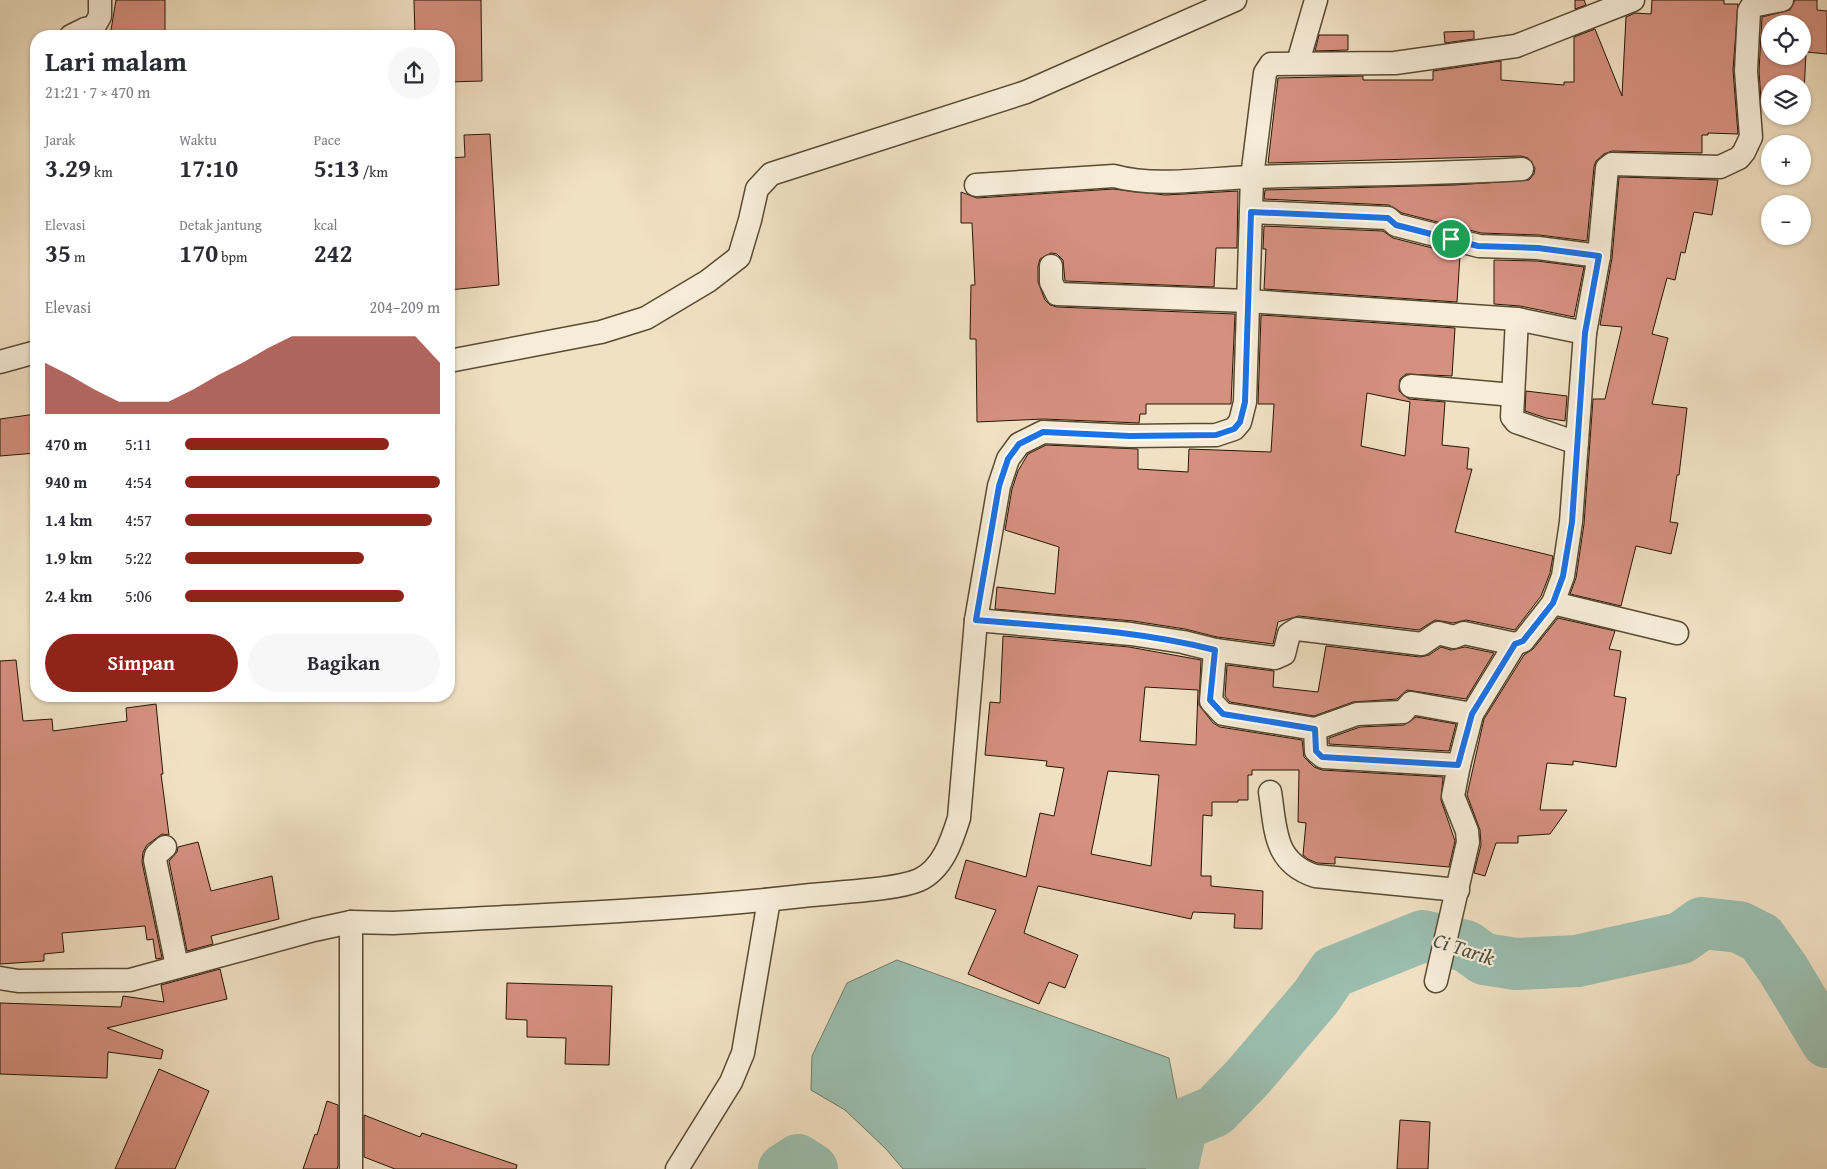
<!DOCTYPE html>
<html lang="id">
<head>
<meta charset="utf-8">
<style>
	body { margin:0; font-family:"Gentium Book Plus",serif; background:#f7f7f7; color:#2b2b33; height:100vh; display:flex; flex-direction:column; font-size:19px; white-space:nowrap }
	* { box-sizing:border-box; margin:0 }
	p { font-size:16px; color:#7c7c81 }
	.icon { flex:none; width:28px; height:28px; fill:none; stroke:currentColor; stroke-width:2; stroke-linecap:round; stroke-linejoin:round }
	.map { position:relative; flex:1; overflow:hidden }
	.panel { position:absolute; left:30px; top:30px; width:425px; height:672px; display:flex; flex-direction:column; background:#fff; border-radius:20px; box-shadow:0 1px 4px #0004 }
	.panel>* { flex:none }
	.buttons { position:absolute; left:1761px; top:15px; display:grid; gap:10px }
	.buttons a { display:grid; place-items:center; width:50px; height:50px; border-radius:50%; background:#fff; box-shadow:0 1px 4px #0004; font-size:25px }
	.pin { position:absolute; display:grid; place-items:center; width:42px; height:42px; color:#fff; margin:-21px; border:2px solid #fff; border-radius:50%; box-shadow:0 1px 5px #0007 }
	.round { display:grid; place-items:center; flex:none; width:52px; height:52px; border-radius:26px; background:#f7f7f7 }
	.overview { display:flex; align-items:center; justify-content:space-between; height:85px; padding:0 15px }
	h1 { font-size:28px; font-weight:800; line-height:38px }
	.figures { display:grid; grid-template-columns:repeat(3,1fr); gap:8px; height:85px; padding:5px 15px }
	.figures div { display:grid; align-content:center }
	.figures b { font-size:25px; font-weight:800 }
	.figures small { font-size:14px; font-weight:400 }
	.figures p { font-size:14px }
	.chart { height:140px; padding:10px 15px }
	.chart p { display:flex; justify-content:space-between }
	.chart svg { width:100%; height:90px; margin-top:5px; fill:#8f2418; opacity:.7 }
	.action { display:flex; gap:10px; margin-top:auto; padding:10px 15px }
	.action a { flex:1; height:58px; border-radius:30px; background:#8f2418; color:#fff; font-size:20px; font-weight:800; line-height:58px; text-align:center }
	.action a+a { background:#f7f7f7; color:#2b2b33 }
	ul { padding:0 15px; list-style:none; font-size:16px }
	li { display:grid; grid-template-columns:80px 60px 1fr; align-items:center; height:38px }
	li i { height:12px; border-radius:6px; background:#8f2418 }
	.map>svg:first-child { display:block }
</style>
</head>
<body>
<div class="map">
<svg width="1827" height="1169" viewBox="0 0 1827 1169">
	<rect width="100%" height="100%" fill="#f1e1c3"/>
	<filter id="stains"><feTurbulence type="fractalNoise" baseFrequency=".004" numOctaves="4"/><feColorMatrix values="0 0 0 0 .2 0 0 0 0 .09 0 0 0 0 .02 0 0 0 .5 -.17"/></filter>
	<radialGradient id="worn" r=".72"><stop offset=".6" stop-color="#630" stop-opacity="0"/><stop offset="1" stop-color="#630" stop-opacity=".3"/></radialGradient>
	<!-- water -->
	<path fill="#9bbeaf" stroke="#6c7b6a" d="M897 960 1169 1058 1182 1125 1166 1135 1147 1169H903L886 1149 845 1110 811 1090 812 1056 847 983Z"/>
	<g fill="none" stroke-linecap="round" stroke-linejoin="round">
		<!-- river -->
		<g stroke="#9bbeaf" stroke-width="52">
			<path d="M784 1169 798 1160 812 1169"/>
			<path d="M1172 1169 1182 1125 1215 1111 1248 1077 1316 997 1333 972 1423 936 1466 946 1484 959 1516 964 1577 961 1681 938 1702 923 1739 927 1761 938 1783 969 1827 1042"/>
		</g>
	</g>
	<!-- building -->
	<g fill="#d59080" stroke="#261702" fill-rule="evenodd">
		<path d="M116 0H165V36H110Z"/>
		<path d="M414 0H481L482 81 449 82V36H415Z"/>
		<path d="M1575 0H1584L1586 5 1575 9Z"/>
		<path d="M1652 0H1724V4H1738L1733 70 1738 134 1708 133V135H1702V153L1612 151 1604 154 1596 161 1594 167 1587 241 1539 235 1481 233 1402 213 1389 205 1264 199 1265 190 1455 185 1529 180 1534 174 1535 168 1528 158 1521 156 1268 163 1278 78 1363 76V80H1433V71L1501 61V80L1564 85V82H1574V37L1595 29 1622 96 1626 17 1635 13 1651 14Z"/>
		<path d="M1795 0H1817V10L1827 11V54L1806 52 1804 93 1802 84H1770V100H1761L1759 71 1762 17 1790 10ZM1770 24H1802V56H1770Z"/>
		<path d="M1474 31V39L1445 43 1444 32Z"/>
		<path d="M1319 35H1348V50L1315 51Z"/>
		<path d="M490 134 499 285 449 290V158L465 157 464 135Z"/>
		<path d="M1619 177 1718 180 1712 215 1694 212 1685 253 1681 252 1675 280 1667 278 1652 334 1668 338 1652 404 1687 408 1679 475H1677L1670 522 1678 523 1671 554 1636 546 1621 606 1570 594 1576 578 1584 524 1593 399H1605L1622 327 1600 325 1612 258Z"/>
		<path d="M1113 189 1165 195 1238 191 1237 248H1216L1214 287 1065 281 1063 260 1057 254 1051 253 1040 259 1038 266V282L1045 300 1050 305 1057 307 1235 314 1231 404H1146V414H1140L1139 423 1044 419 977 422 976 339H970L971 285H975L972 223H961V192L977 198Z"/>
		<path d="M1264 226 1383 231 1393 238 1460 255 1457 302 1264 289 1266 249H1263Z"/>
		<path d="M1494 260 1537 261 1584 267 1574 317 1520 306 1494 304Z"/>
		<path d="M1261 315 1455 328 1452 376 1406 374 1400 379 1399 391 1409 399 1445 402 1442 445 1469 448 1467 469H1472L1455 532 1553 556 1550 573 1541 596 1515 630 1466 620 1453 623 1435 620 1419 630 1299 616 1278 622 1273 644 1217 637 1185 629 1133 621 995 609 997 587 1055 594 1059 547 1005 530 1012 489 1018 471 1028 454 1046 445 1138 449V469L1188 472 1189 449 1271 452 1274 404H1258ZM1367 393 1410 402 1405 456 1361 446Z"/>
		<path d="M1526 391 1567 396 1565 421 1546 418 1525 411Z"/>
		<path d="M36 414V453L0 456V419Z"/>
		<path d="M1558 618 1615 631 1609 649 1621 651 1614 696 1626 698 1616 767 1573 761V765L1547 763 1540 810H1567L1550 834 1518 836V843H1496L1485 876 1474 873 1481 845 1480 830 1467 795 1484 719 1524 655 1533 649Z"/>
		<path d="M1003 636 1129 647 1201 660 1199 705 1213 723 1220 727 1302 740 1304 757 1314 767 1322 770 1443 777 1441 800 1455 841 1449 867 1335 857V864L1317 863 1308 859 1303 855 1306 823 1298 822 1299 770H1252V775H1248V800H1238V802H1212V816L1203 815 1201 876H1211V886L1263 891 1262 929 1234 928 1235 914 1193 912 1191 919 1038 886 1024 933 1078 955 1065 988 1049 982 1039 1004 968 974 996 910 955 898 966 860 1026 877 1040 813 1054 816 1064 768 1046 766 1047 761 985 755 990 702 1000 703ZM1145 687 1198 690 1196 745 1140 741ZM1108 771 1159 775 1151 866 1091 854Z"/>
		<path d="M1326 646 1420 657 1429 655 1441 647 1451 650 1465 647 1494 653 1466 699 1407 690 1397 699 1353 702 1314 716 1230 702 1225 696 1227 665 1274 671 1273 687 1318 692Z"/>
		<path d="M16 660 23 721 52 719 53 731 127 721 126 708 156 704 163 774H161L169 835 162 834 147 845 143 852 142 862 162 958 156 959 153 939 147 940 145 926 62 933 64 952 44 954V961L0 964V661Z"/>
		<path d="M1416 717 1456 724 1449 751 1329 744V738L1360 727 1404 725Z"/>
		<path d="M198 842 211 891 272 876 279 919 211 936 213 944 187 951 169 861 177 852 178 847Z"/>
		<path d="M220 969 227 999 107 1028 163 1050 161 1059 108 1052 107 1078 0 1074V1003L121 1007 123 996 164 1002 161 985Z"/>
		<path d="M507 983 612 986 609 1065 565 1064 566 1038 527 1037V1020L506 1019Z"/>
		<path d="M159 1069 209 1091 175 1169H115Z"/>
		<path d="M327 1101 338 1105V1166L337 1169H303L315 1134 317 1135Z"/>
		<path d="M364 1115 420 1137 422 1133 517 1165 516 1169H395L364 1157Z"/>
		<path d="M1400 1120 1430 1122 1428 1169H1397Z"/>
	</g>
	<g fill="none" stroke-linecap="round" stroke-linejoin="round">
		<!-- minor casing -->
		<g stroke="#594a32" stroke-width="25">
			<g id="minor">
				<path d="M71 36 85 29 94 27 100 16V0"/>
				<path d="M1298 62 1316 0"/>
				<path d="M976 185 1114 176C1158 188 1208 178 1253 177 1343 174 1432 175 1522 169"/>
				<path d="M1251 212 1388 218 1396 225 1479 246 1538 248 1599 256"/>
				<path d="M1051 266V282L1057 294 1248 301 1517 319 1585 333"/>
				<path d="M1517 319 1512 417 1516 422 1577 443"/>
				<path d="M449 361 601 332 646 318 708 281 739 257 750 220 757 189 771 174 1026 92 1235 0"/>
				<path d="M0 362 36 352"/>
				<path d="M1411 386 1513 395"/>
				<path d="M1553 603 1677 633"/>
				<path d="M976 620 1131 634 1183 642 1215 650 1275 658 1284 654 1289 634 1297 629 1422 644 1438 633 1454 637 1464 633 1515 644"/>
				<path d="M1215 650 1211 701 1223 714 1315 729 1316 751 1323 757 1459 765"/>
				<path d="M1315 729 1357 714 1403 712 1411 703 1472 714"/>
				<path d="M1270 792C1276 829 1273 862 1315 876L1458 890"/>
				<path d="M165 847 156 855 155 860 177 966"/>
				<path d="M0 978 18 981 130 980 314 930 351 922 393 923C532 915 673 911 811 895 839 892 896 890 919 880 943 869 952 840 959 818L976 620 999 486 1008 459 1019 444 1043 432 1130 436 1216 435 1234 429 1240 422 1245 402 1252 177 1265 73 1271 64 1395 63 1516 46 1633 0"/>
				<path d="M1436 981 1468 842 1467 831 1453 796 1459 765 1472 714 1515 644 1523 641 1553 603 1563 576 1571 522 1585 333 1599 256 1607 168 1612 164 1720 167 1739 158 1744 152 1751 137 1746 71 1749 11 1752 6 1782 0"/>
				<path d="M351 1169V922"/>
				<path d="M677 1169 731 1082 743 1053 769 900"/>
			</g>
		</g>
		<!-- minor -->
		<use href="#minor" stroke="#f6ecd8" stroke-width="22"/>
	</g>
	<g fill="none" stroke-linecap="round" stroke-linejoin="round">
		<!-- route casing -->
		<g stroke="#fff" stroke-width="10">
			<path id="route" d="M1251 212 1388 218 1396 225 1478 246 1538 248 1599 256 1585 333 1572 522 1563 576 1553 603 1523 641 1515 644 1472 714 1458 765 1322 757 1316 751 1315 729 1223 714 1210 700 1215 650C1138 630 1056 627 976 620L999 486 1008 459 1019 444 1043 432 1130 436 1216 435 1234 429 1240 422 1245 402Z"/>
		</g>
		<!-- route -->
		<use href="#route" stroke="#1a73e8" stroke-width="6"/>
	</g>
	<g text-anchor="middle" stroke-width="4.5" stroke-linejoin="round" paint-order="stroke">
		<!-- water labels -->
		<g font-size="21" font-style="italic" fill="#4f513f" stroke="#f6ecd8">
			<text transform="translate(1464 949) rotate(18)" y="7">Ci Tarik</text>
		</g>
	</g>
	<rect width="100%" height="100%" filter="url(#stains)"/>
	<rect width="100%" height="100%" fill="url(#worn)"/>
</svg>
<div class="buttons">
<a><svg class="icon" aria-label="locate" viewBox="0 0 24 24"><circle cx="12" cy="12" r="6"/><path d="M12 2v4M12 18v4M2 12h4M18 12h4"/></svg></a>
<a><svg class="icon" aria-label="layers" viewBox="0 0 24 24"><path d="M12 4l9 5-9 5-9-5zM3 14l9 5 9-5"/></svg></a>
<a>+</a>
<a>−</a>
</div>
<div class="pin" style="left:1451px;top:239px;background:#1e9e55"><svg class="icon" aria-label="arrive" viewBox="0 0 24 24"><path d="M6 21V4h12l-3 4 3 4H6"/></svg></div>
<section class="panel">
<div class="overview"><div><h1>Lari malam</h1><p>21:21 · 7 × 470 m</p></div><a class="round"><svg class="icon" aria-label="share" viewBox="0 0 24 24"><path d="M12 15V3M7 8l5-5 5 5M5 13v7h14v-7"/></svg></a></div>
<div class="figures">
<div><p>Jarak</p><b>3.29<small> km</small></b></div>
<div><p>Waktu</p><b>17:10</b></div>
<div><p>Pace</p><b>5:13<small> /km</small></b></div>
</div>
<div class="figures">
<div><p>Elevasi</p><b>35<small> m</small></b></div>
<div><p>Detak jantung</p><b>170<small> bpm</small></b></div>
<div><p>kcal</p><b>242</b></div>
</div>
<div class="chart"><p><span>Elevasi</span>204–209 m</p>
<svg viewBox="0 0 160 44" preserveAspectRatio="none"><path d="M0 44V19L10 25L20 32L30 38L40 38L50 38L60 32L70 25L80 19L90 12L100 6L110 6L120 6L130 6L140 6L150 6L160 19V44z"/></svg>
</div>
<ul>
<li><b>470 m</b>5:11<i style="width:80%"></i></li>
<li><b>940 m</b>4:54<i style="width:100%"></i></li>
<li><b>1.4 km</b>4:57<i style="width:97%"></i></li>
<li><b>1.9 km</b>5:22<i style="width:70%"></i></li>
<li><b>2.4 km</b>5:06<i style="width:86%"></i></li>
</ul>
<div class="action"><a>Simpan</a><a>Bagikan</a></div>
</section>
</div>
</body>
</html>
